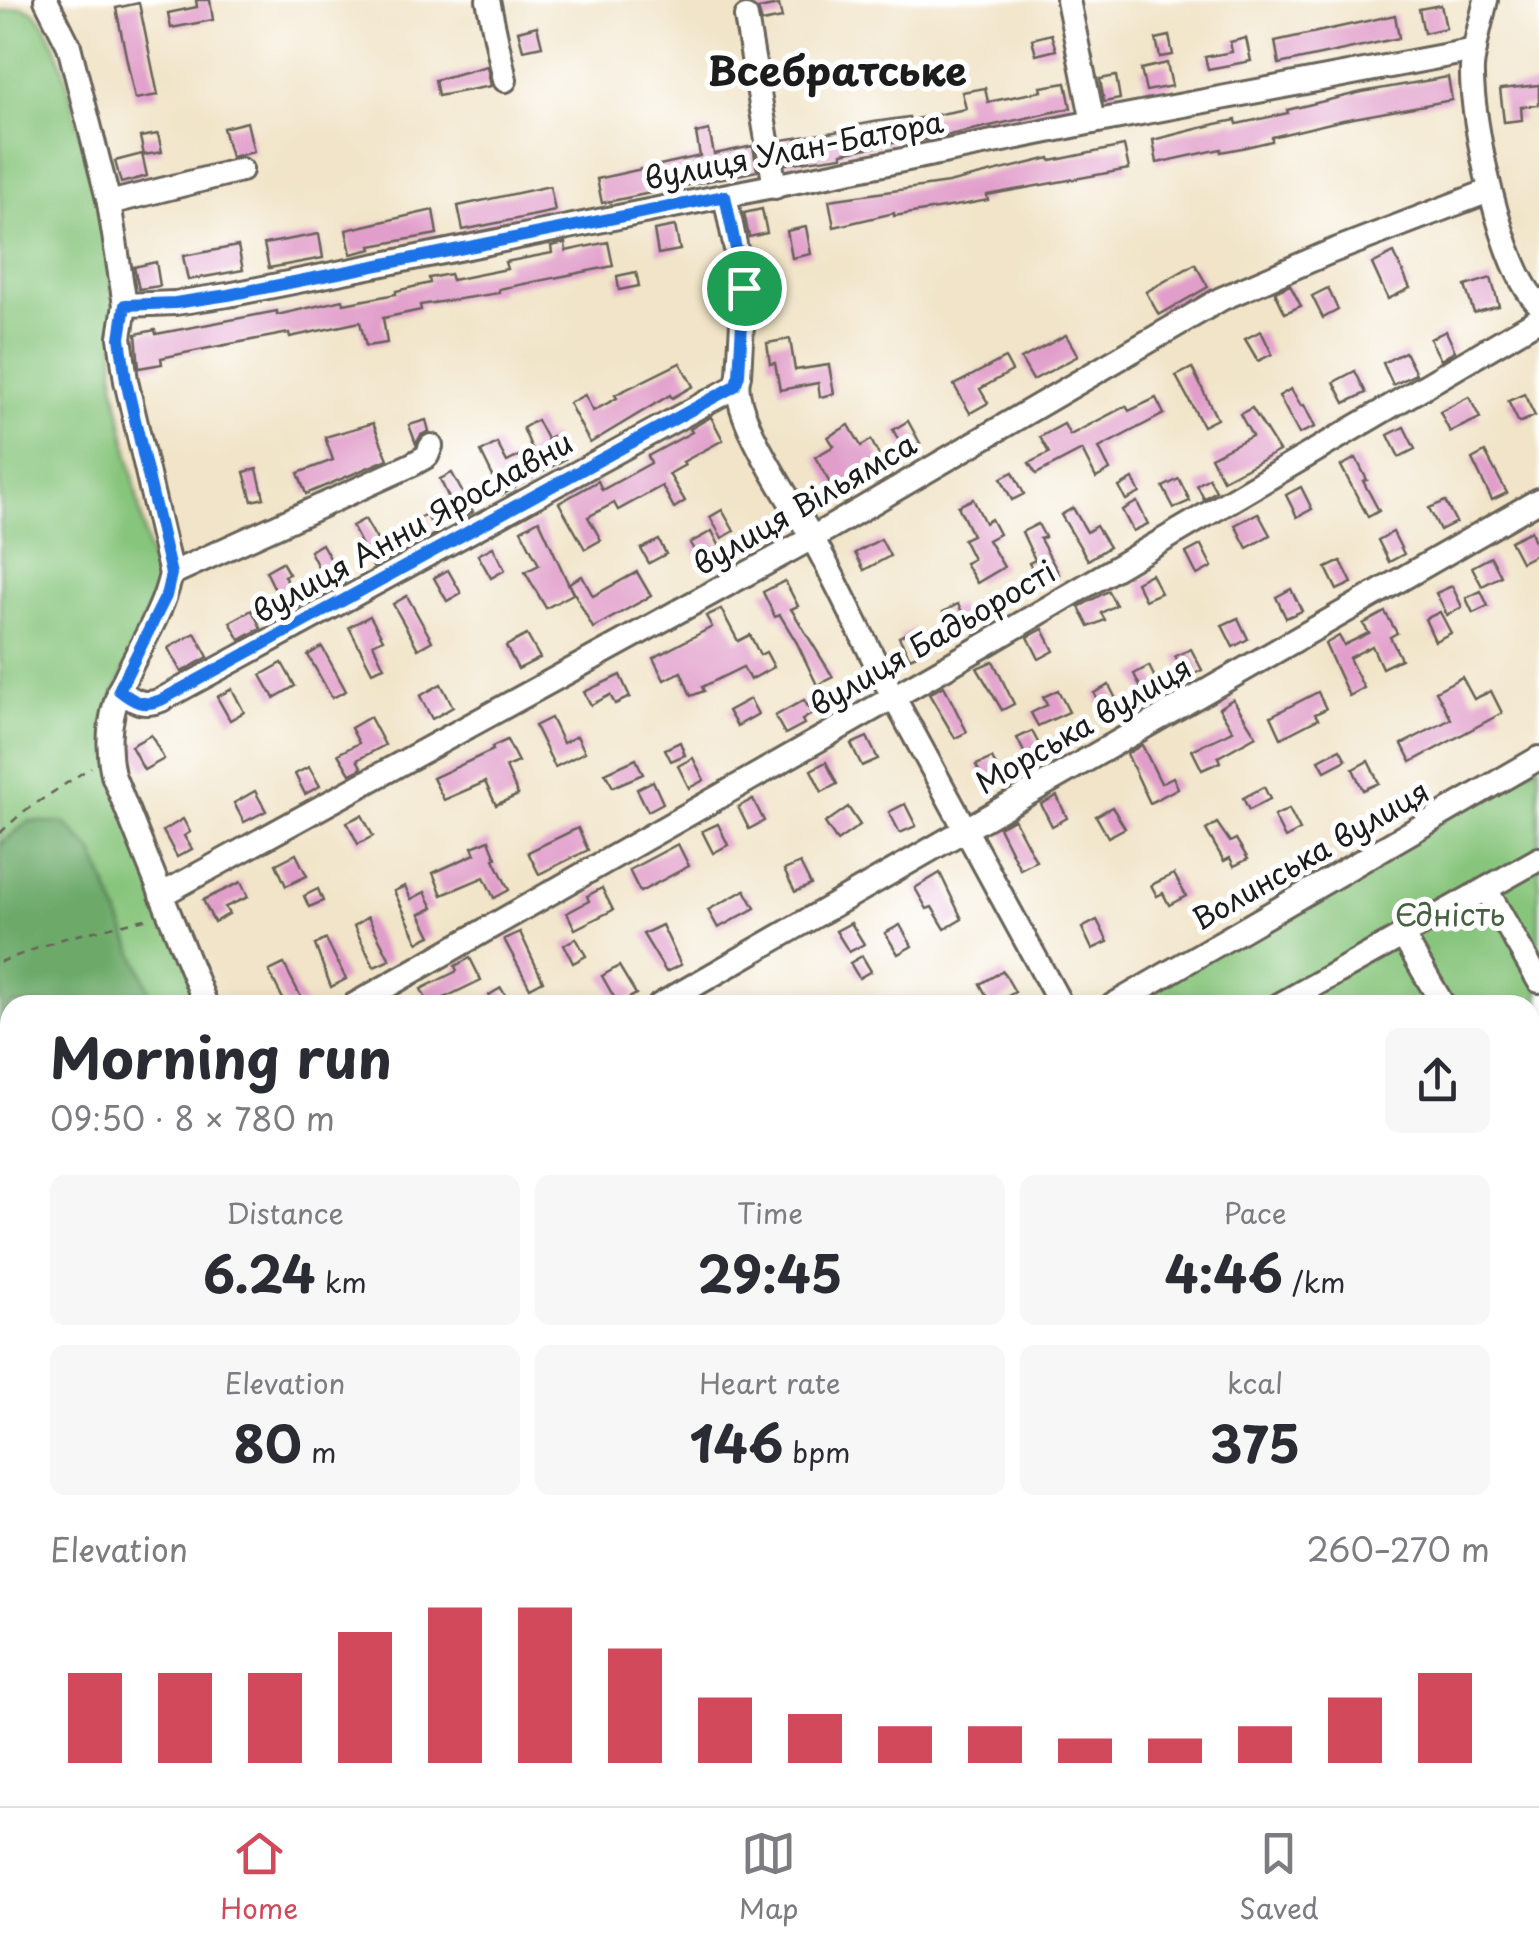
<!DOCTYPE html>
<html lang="en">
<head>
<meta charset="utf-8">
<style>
	body { margin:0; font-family:"Playpen Sans",sans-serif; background:#f7f7f7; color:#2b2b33; height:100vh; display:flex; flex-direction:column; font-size:38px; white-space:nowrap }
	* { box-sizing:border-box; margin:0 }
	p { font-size:32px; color:#7c7c81 }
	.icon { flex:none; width:55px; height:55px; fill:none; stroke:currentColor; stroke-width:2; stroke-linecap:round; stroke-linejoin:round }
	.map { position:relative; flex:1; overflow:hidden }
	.sheet { position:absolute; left:0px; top:995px; width:1540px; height:812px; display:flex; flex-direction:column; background:#fff; border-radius:30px 30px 0 0; box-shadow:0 5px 15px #0003 }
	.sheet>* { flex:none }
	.pin { position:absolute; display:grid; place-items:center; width:85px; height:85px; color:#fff; margin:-42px; border:5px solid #fff; border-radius:50%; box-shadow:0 2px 10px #0007 }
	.round { display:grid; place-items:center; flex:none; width:105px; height:105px; border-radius:15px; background:#f7f7f7 }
	.overview { display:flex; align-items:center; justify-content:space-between; height:170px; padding:0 50px }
	h1 { font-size:55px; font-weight:700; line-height:75px }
	.stats { display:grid; grid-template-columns:repeat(3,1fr); gap:15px; height:170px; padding:10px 50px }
	.stats div { display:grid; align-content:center; border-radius:15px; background:#f7f7f7; text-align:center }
	.stats b { font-size:50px; font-weight:700 }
	.stats small { font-size:28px; font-weight:400 }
	.stats p { font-size:28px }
	.chart { height:280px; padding:20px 50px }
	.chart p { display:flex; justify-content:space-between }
	.chart svg { width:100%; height:180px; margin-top:10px; stroke:#d1495b; stroke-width:6 }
	.tabs { display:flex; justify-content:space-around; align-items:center; height:140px; border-top:2px solid #e1e1e2; background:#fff; font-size:28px; color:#7c7c81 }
	.tabs a { display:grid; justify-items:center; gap:5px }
	.tabs .current { color:#d1495b }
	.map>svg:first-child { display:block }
</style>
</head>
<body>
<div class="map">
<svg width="1539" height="1806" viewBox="0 0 1539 1806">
	<rect width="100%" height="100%" fill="#fff"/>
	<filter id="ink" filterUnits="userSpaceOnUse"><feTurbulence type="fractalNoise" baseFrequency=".01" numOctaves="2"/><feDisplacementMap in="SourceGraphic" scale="20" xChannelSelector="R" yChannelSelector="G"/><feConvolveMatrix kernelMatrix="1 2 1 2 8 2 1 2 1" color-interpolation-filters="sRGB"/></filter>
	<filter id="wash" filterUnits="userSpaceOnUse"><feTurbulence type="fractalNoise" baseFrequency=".0048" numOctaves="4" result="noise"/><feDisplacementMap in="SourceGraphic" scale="40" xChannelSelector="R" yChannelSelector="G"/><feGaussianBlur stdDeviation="2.25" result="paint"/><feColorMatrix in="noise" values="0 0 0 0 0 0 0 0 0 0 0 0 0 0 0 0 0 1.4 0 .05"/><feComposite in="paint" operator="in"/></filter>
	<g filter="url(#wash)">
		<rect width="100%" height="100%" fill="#f1e4c8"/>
		<!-- green -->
		<g fill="#87c57b" stroke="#52704c" stroke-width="2.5">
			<path d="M21 7 33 11 44 23 55 45 66 77 100 211 116 307 114 382 148 550 159 582 104 721 201 1005H155L93 852 65 824 29 821 0 845V12Z"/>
			<path d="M1539 764V1806H459L454 1798H1530V1005H1122Z"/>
			<path d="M10 1635V1689L0 1692V1642Z"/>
		</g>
		<!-- forest -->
		<path fill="#6daa6b" stroke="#446344" stroke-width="2.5" d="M29 821 65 823 93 852 155 1005H10V1635L0 1642V845Z"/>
		<g id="blocks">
			<!-- building -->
			<g fill="#e19eca">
				<path d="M196 0H210L213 20 171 28 168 13 197 7Z"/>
				<path d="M139 3 158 95 135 99 116 8Z"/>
				<path d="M779 5 782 18 762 22 758 9Z"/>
				<path d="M1441 5 1446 28 1424 33 1419 9Z"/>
				<path d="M1395 15 1399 38 1279 64 1275 41Z"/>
				<path d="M537 26 542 46 523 50 518 31Z"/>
				<path d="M1051 34 1056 50 1036 55 1032 39Z"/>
				<path d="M1169 36 1173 55 1160 57 1156 39Z"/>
				<path d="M1246 38 1251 61 1208 69 1205 57 1232 52 1230 42Z"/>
				<path d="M1167 63 1172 86 1146 91 1141 69Z"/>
				<path d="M487 66 491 86 438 96 435 80Z"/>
				<path d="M1116 76 1120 99 1104 102 1100 79Z"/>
				<path d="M1448 77 1452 100 1343 120 1272 137V141L1242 148 1221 152V149L1157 163 1153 140 1216 124 1236 120 1237 124 1288 113 1287 110 1362 92Z"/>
				<path d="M1066 83 1071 108 931 139 893 143 842 153V156L786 164 782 140 854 129 853 126 874 122 909 117 910 120 966 109 962 92 985 88 988 102 1042 91 1041 87Z"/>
				<path d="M1539 85V105L1521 107 1522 120 1504 122 1500 89Z"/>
				<path d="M247 122 254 152 231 157 223 128Z"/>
				<path d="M709 130 714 154 753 146 757 171 602 203 597 179 700 156 696 133Z"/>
				<path d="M158 134 162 152 144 155 140 137Z"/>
				<path d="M1124 146 1129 169 987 195 988 200 967 204 894 216V213L834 227 829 200 948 183 1034 162 1050 158 1051 161Z"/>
				<path d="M142 154 147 176 121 183 115 161Z"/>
				<path d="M550 186 555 211 463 230 458 206Z"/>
				<path d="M762 209 767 233 749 237 744 213Z"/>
				<path d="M433 210 437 234 371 246 372 249 351 254 346 230Z"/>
				<path d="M675 226 680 250 658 254 654 230Z"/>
				<path d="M806 227 811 254 792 258 787 231Z"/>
				<path d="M319 234 323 258 269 268 264 244Z"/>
				<path d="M608 242 613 266 499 289V293L420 305 421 310 383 318 387 343 366 346 360 322 290 337 289 333 204 349 161 358 162 364 139 368 136 334 155 330 156 334 277 311V315L343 300 344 304 396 294V291L430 283 429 278 450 274 452 280 507 269 505 262 552 253 551 246 565 243 566 251Z"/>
				<path d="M238 246 243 270 188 280 183 256Z"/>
				<path d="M1394 253 1410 288 1388 299 1372 264Z"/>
				<path d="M156 262 160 286 139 289 134 267Z"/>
				<path d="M1195 264 1208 287 1159 315 1146 292Z"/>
				<path d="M636 272 639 286 619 290 617 276Z"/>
				<path d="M1491 278 1499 306 1474 313 1465 286Z"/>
				<path d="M1290 285 1301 306 1285 313 1275 292Z"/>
				<path d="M1328 288 1338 310 1323 318 1312 296Z"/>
				<path d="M1261 331 1272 354 1258 361 1245 339Z"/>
				<path d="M1446 331 1455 351 1441 360 1430 339Z"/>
				<path d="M1066 335 1078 356 1033 380 1021 359Z"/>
				<path d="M790 339 795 370 829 365 834 394 820 397 818 383 780 390 775 363 770 364 767 343Z"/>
				<path d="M1405 352 1416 374 1393 385 1383 363Z"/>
				<path d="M1005 358 1012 371 980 389 988 403 970 413 954 385Z"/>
				<path d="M680 363 693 386 672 398 670 395 590 443 569 403 585 395 593 411 617 398 615 395Z"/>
				<path d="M1192 368 1217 419 1203 426 1176 376Z"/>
				<path d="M1355 371 1366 393 1345 403 1334 382Z"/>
				<path d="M1291 389 1301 406 1304 405 1315 427 1299 434 1279 396Z"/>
				<path d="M1524 394 1535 416 1519 423 1508 401Z"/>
				<path d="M1469 397 1480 418 1450 432 1440 412Z"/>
				<path d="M1156 398 1164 414 1099 448 1110 470 1096 478 1082 450 1036 474 1029 463 1049 453 1040 437 1064 424 1070 435 1126 406 1129 411Z"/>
				<path d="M1252 408 1279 451 1223 480 1211 457 1252 436 1240 414Z"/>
				<path d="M711 417 723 440 683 462 685 465 669 474 685 501 674 508 662 486 618 510 614 503 588 517 601 540 585 549 559 503 598 481 602 490 651 463 648 456 692 432 690 429Z"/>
				<path d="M426 420 429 431 421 435 416 444 409 425Z"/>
				<path d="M537 420 547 439 552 436 565 459 502 495 481 452 497 443 507 462 532 449 523 428Z"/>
				<path d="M908 421 920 443 905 451 893 430Z"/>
				<path d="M373 423 388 459 306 494 298 473 333 460 325 437Z"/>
				<path d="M849 425 861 446 871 440 882 461 848 481 850 484 835 492 815 457 834 446 828 437Z"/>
				<path d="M1404 427 1415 449 1399 457 1388 435Z"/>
				<path d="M1485 452 1507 493 1492 500 1472 459Z"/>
				<path d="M1356 458 1367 480 1363 481 1379 511 1368 517 1341 466Z"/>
				<path d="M257 469 264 498 252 501 244 472Z"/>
				<path d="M1013 472 1024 494 1012 500 1001 478Z"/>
				<path d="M452 473 473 512 459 520 440 479Z"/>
				<path d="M1209 478 1216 491 1204 499 1197 485Z"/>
				<path d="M1133 479 1140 493 1126 500 1119 487Z"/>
				<path d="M1179 479 1190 501 1174 508 1163 487Z"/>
				<path d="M1301 487 1312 509 1297 517 1286 495Z"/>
				<path d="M973 499 985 523 991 519 999 534 988 540 1004 567 977 583 965 563 973 559 963 539 972 535 958 506Z"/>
				<path d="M1445 501 1456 522 1440 530 1429 508Z"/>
				<path d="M1137 502 1148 524 1133 531 1122 510Z"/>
				<path d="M1073 508 1087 532 1096 526 1109 547 1088 560 1061 515Z"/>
				<path d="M722 510 734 531 722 538 710 517Z"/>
				<path d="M1258 513 1270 535 1247 548 1235 525Z"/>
				<path d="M426 514 436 533 417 544 407 525Z"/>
				<path d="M365 519 377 540 382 537 393 557 373 567 352 526Z"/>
				<path d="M539 520 573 594 546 608 525 572 539 565 521 530Z"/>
				<path d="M1038 524 1045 537 1040 539 1059 574 1041 584 1029 563 1035 560 1022 532Z"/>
				<path d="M712 531 724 555 703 566 690 543Z"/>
				<path d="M1531 531 1539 553 1521 562 1510 541Z"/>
				<path d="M1393 532 1404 554 1389 562 1378 540Z"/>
				<path d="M881 539 890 556 864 570 855 553Z"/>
				<path d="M659 540 666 554 649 563 641 549Z"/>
				<path d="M322 544 344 583 330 591 310 551Z"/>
				<path d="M1201 545 1212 567 1197 575 1186 553Z"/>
				<path d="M493 547 505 570 491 578 478 555Z"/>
				<path d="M1491 557 1501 576 1482 586 1472 567Z"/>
				<path d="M1341 561 1352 583 1337 590 1326 568Z"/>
				<path d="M282 562 289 574 284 576 301 606 287 614 266 571Z"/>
				<path d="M448 570 461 593 447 601 434 578Z"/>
				<path d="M637 572 651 596 593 628 569 583 582 576 593 596Z"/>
				<path d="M1151 574 1161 593 1145 600 1136 582Z"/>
				<path d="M785 581 798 606 791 609 833 677 817 685 797 643 780 615 775 617 763 592Z"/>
				<path d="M1452 586 1462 607 1447 615 1436 593Z"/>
				<path d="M1291 589 1302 611 1286 618 1276 597Z"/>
				<path d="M1108 591 1116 605 1101 613 1105 620 1089 627 1079 607Z"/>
				<path d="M1481 591 1488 606 1473 613 1466 598Z"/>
				<path d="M407 596 432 641 418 649 393 604Z"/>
				<path d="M958 604 969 626 954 634 943 612Z"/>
				<path d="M721 609 738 641 750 635 760 655 766 652 774 667 750 680 743 667 702 687 704 691 691 696 681 672 664 680 653 658 712 627 706 616Z"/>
				<path d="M252 610 261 628 240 640 230 622Z"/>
				<path d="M1385 612 1397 633 1390 637 1401 659 1382 668 1372 646 1349 658 1364 688 1349 696 1325 644 1339 636 1344 645 1369 633 1363 624Z"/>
				<path d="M1440 612 1451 633 1435 641 1425 619Z"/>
				<path d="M370 616 383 639 373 644 384 667 372 672 349 627Z"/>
				<path d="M1238 618 1248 639 1233 647 1222 625Z"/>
				<path d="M914 629 925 651 910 658 899 637Z"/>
				<path d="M1043 629 1054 651 1039 659 1028 637Z"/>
				<path d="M195 633 208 657 181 672 168 648Z"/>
				<path d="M527 635 540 658 518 669 506 646Z"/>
				<path d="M322 647 346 691 332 698 308 655Z"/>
				<path d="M1191 649 1202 670 1186 678 1175 656Z"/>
				<path d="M993 661 1014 704 1002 710 977 668Z"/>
				<path d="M282 663 295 686 274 698 261 675Z"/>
				<path d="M1149 666 1160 688 1145 696 1134 674Z"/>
				<path d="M620 675 630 697 615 704 610 695 591 705 584 692Z"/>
				<path d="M1462 677 1474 699 1491 691 1502 713 1411 762 1402 744 1451 719 1436 691Z"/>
				<path d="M441 684 453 707 432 719 420 696Z"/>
				<path d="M1109 685 1120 707 1105 715 1094 693Z"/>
				<path d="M944 686 967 732 955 738 929 694Z"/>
				<path d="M232 689 244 712 230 720 217 697Z"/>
				<path d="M1058 690 1069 712 1038 726 1031 713 1047 705 1043 697Z"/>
				<path d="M1318 692 1326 709 1315 714 1318 719 1281 738 1271 716Z"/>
				<path d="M750 699 758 714 737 726 728 711Z"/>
				<path d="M1233 699 1256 736 1218 757 1220 762 1202 770 1192 750 1233 731 1219 708Z"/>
				<path d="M804 700 812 714 802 720 804 724 785 734 775 716Z"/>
				<path d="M370 717 385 745 357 760 362 768 350 774 338 754 359 743 351 728Z"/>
				<path d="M551 718 563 743 577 736 585 752 555 767 535 726Z"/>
				<path d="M1032 731 1043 752 1028 760 1017 738Z"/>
				<path d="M151 735 164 759 144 770 131 746Z"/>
				<path d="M867 737 878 759 862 766 851 744Z"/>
				<path d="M507 740 518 762 506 767 518 795 496 805 485 782 444 800 433 778 493 750 492 747Z"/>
				<path d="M680 742 685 755 671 761 665 749Z"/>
				<path d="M1142 745 1161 783 1173 777 1178 788 1150 803 1127 754Z"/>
				<path d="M1340 749 1346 760 1325 771 1319 760Z"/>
				<path d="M693 758 704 780 689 788 678 766Z"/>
				<path d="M992 758 1003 779 987 787 976 765Z"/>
				<path d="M636 759 643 774 613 787 605 773Z"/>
				<path d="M1368 761 1379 783 1363 790 1353 769Z"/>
				<path d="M826 762 837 784 822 792 811 770Z"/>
				<path d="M309 767 320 786 305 794 295 774Z"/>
				<path d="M653 781 663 803 648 811 637 789Z"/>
				<path d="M1264 787 1270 799 1249 810 1243 798Z"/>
				<path d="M255 791 266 811 244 822 234 803Z"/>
				<path d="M1057 796 1067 818 1052 826 1041 804Z"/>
				<path d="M753 799 764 821 749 829 738 807Z"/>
				<path d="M905 804 916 826 900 833 889 812Z"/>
				<path d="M848 807 860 825 837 841 825 823Z"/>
				<path d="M1112 807 1125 828 1108 837 1096 816Z"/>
				<path d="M1289 809 1300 830 1285 838 1274 816Z"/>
				<path d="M362 815 373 836 358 844 347 822Z"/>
				<path d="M183 819 190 832 184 836 192 849 177 857 163 831Z"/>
				<path d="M1014 819 1036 861 1020 869 999 827Z"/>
				<path d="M1217 823 1230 842 1236 839 1248 859 1234 866 1230 858 1224 861 1206 830Z"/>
				<path d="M718 824 728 845 713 853 702 831Z"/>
				<path d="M578 828 588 850 539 874 528 852Z"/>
				<path d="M489 840 496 858 494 859 509 890 494 898 484 877 442 895 433 873 475 854 472 847Z"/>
				<path d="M678 844 689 866 640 892 629 870Z"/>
				<path d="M296 854 307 876 286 886 276 864Z"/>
				<path d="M800 863 811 885 795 892 784 870Z"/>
				<path d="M940 873 962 919 945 929 932 907 927 909 915 888Z"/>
				<path d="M1174 874 1186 896 1169 905 1163 893 1157 896 1151 885Z"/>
				<path d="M241 882 248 897 225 907 229 914 214 922 203 900Z"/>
				<path d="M405 886 411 899 425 892 433 908 420 914 431 936 418 942 394 891Z"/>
				<path d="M602 888 613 910 575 929 567 913 589 901 587 896Z"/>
				<path d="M318 889 323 901 309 907 304 896Z"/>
				<path d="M745 890 755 908 718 928 708 910Z"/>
				<path d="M368 917 390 960 374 967 354 926Z"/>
				<path d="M1097 920 1108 942 1092 949 1082 928Z"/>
				<path d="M851 923 864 944 849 952 836 931Z"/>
				<path d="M662 925 681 965 666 972 643 934Z"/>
				<path d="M900 925 912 946 898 954 885 933Z"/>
				<path d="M520 932 543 981 530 988 504 939Z"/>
				<path d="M576 938 586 956 573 963 564 945Z"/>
				<path d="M326 939 346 979 331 987 315 945Z"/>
				<path d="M862 956 871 971 859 978 850 963Z"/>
				<path d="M470 958 481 980 444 998 448 1005H429L421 989 457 971 455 966Z"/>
				<path d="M284 964 305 1005H286L269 971Z"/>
				<path d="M619 966 636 994 618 1004 602 976Z"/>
				<path d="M1003 971 1015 992 992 1005 980 984Z"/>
				<path d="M501 988 505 995 511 1005H494L489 995Z"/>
			</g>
		</g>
	</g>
	<g filter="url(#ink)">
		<use href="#blocks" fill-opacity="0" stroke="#676258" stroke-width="2.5"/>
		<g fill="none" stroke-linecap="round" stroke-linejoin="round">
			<!-- minor casing -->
			<g stroke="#676258" stroke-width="28">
				<g id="minor">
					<path d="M46 0 69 46 109 203 125 305 120 337 126 381 171 574C155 647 94 690 113 775L206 1005"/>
					<path d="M488 0 505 80"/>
					<path d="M1068 0 1093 122"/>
					<path d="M1486 0C1481 22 1474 45 1472 68 1470 117 1502 272 1539 304"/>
					<path d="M746 17 775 187"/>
					<path d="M725 196 744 288 739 375C727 410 794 506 813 539 841 590 865 644 893 696 948 799 1005 902 1061 1005"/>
					<path d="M109 203 241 170"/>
					<path d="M125 305 175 303 228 295 1093 122 1475 50"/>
					<path d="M171 574 411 465 427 456 431 446"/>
					<path d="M119 690C133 701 143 707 161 700L735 387"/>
					<path d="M1486 889 1539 981"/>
					<path d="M161 895 812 538 1221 299 1330 252 1489 191"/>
					<path d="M1402 934 1443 1005"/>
					<path d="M354 1005 990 642 1539 319"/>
					<path d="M660 1005 1539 500"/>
					<path d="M1113 1005 1539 758"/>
					<path d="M1279 1005 1539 859"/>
					<path d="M1530 1159 1539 1175"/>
					<path d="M1530 1569 1539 1585"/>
					<path d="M555 1798 560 1806"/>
					<path d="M752 1798 757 1806"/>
					<path d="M975 1798 980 1806"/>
					<path d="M1158 1798 1163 1806"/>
					<path d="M1340 1798 1345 1806"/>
					<path d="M1500 1798 1505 1806"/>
				</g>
			</g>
			<!-- path -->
			<g stroke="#676258" stroke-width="2.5" stroke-dasharray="8 8" stroke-linecap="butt">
				<path d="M0 833 23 812 91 767"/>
				<path d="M0 962 65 938 145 919 149 913"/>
				<path d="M0 1697 10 1694"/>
			</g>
			<!-- minor -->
			<use href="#minor" stroke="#fff" stroke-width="22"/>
		</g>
	</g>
	<g fill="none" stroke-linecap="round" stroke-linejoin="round" filter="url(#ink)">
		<!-- route casing -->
		<g stroke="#fff" stroke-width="20">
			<path id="route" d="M725 196 744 288 739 375 735 386 161 700C143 707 134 702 119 690L166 596 171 574 126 381 120 338 125 305 175 303 228 295Z"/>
		</g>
		<!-- route -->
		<use href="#route" stroke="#1a73e8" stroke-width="12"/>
	</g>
	<g text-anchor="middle" stroke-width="10" stroke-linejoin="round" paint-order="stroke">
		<!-- street labels -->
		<g font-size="30" fill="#1c1c1c" stroke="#fff">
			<text transform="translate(794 151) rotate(-11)" y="10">вулиця Улан-Батора</text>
			<text transform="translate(805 505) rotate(-30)" y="10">вулиця Вільямса</text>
			<text transform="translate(413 528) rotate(-29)" y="10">вулиця Анни Ярославни</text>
			<text transform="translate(933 639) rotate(-30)" y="10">вулиця Бадьорості</text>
			<text transform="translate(1084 726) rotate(-30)" y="10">Морська вулиця</text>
			<text transform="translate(1311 856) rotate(-30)" y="10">Волинська вулиця</text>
		</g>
		<!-- park labels -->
		<g font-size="30" fill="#476042" stroke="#fff">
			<text x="1450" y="926">Єдність</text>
		</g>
		<!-- district labels -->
		<g font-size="40" font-weight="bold" fill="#1c1c1c" stroke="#fff">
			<text x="837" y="86">Всебратське</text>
		</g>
	</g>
</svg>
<div class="pin" style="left:744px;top:288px;background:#1e9e55"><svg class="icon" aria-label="arrive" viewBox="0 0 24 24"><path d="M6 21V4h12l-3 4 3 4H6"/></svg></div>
<section class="sheet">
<div class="overview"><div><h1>Morning run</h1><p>09:50 · 8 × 780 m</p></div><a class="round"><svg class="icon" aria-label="share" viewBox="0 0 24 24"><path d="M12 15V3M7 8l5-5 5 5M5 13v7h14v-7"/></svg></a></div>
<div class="stats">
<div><p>Distance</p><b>6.24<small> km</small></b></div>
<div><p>Time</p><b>29:45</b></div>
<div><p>Pace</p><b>4:46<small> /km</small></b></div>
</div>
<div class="stats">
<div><p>Elevation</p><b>80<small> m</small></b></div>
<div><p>Heart rate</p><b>146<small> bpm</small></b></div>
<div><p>kcal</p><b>375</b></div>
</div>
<div class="chart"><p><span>Elevation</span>260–270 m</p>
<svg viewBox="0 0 160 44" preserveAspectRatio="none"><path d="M5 44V22M15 44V22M25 44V22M35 44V12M45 44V6M55 44V6M65 44V16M75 44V28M85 44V32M95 44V35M105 44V35M115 44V38M125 44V38M135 44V35M145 44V28M155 44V22"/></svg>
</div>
</section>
</div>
<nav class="tabs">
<a class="current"><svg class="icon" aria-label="home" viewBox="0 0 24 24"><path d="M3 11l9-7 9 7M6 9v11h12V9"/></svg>Home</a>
<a><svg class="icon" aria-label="map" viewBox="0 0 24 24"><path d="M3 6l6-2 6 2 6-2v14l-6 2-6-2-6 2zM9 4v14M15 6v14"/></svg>Map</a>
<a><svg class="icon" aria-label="saved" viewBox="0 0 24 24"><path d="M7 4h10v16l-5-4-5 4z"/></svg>Saved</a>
</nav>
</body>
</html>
